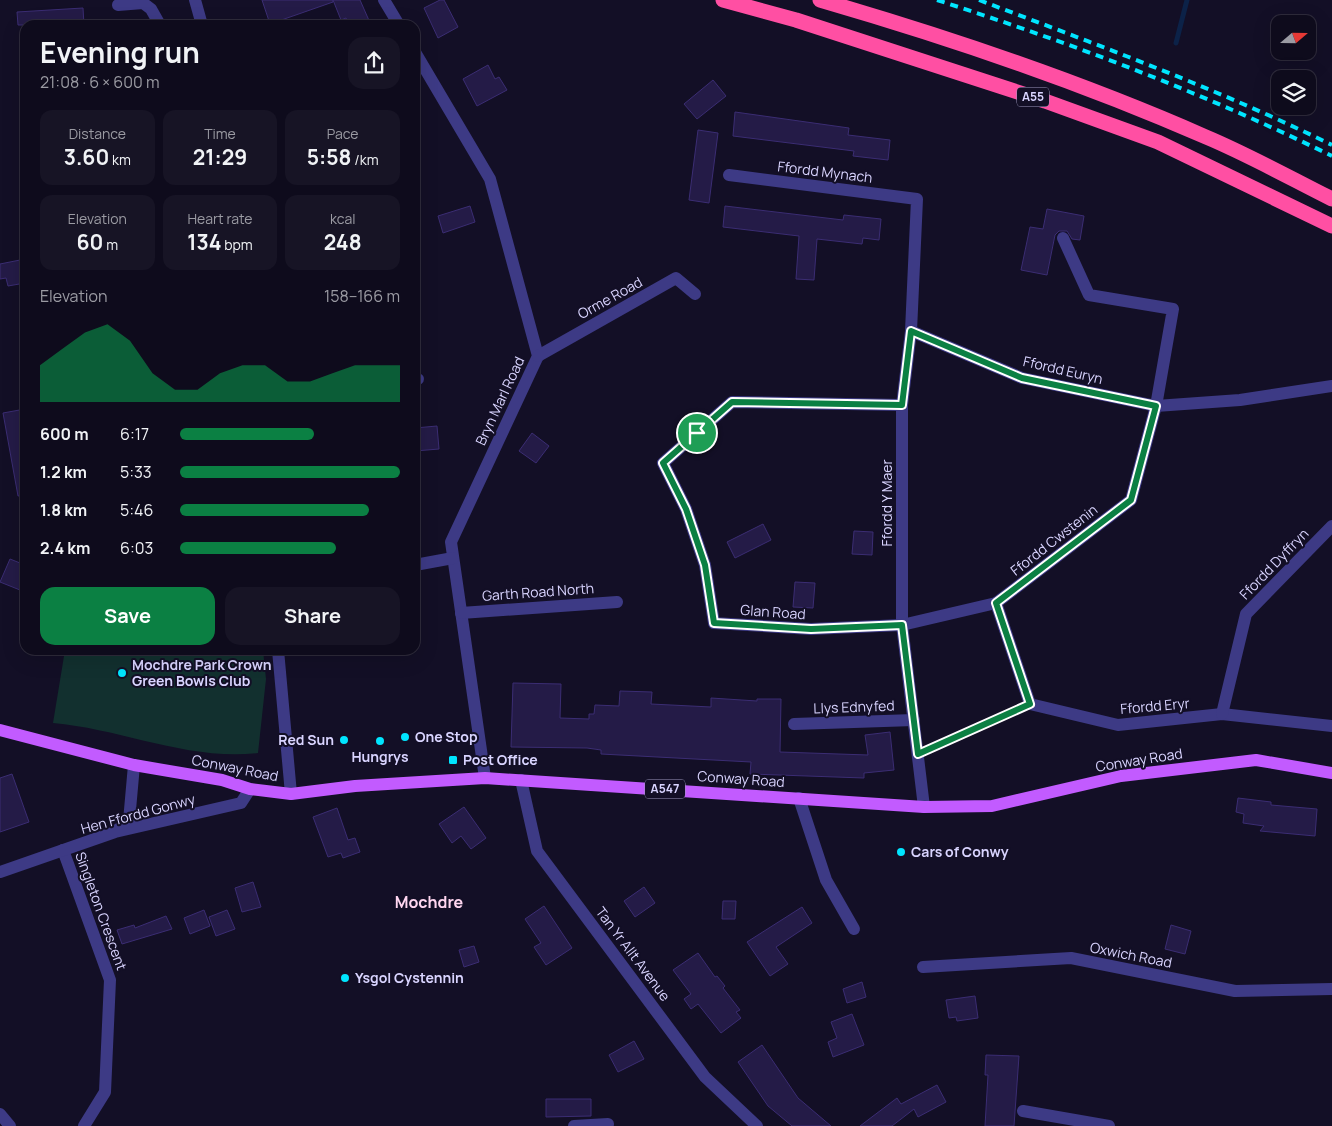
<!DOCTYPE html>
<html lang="en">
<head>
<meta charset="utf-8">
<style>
	body { margin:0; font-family:Manrope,sans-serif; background:#171425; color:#f1f3f6; height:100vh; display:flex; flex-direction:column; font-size:19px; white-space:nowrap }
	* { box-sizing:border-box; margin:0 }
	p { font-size:16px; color:#9b9ba3 }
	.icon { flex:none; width:28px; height:28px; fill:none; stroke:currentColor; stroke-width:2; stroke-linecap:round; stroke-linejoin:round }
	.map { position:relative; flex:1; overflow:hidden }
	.sheet { position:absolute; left:20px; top:20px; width:400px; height:635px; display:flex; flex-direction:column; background:#0e0b1c; border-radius:15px; box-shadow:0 5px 20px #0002,0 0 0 1px #2e2b3b }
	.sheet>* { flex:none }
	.needle { width:32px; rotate:70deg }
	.buttons { position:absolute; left:1271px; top:15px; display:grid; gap:10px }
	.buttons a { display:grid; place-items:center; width:45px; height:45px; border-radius:10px; background:#0e0b1c; box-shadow:0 5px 20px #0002,0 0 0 1px #2e2b3b; font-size:25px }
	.pin { position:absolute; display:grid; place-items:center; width:42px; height:42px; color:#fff; margin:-21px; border:2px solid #fff; border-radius:50%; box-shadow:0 1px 5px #0007 }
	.round { display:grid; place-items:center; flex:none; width:52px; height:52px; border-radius:15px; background:#171425 }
	.overview { display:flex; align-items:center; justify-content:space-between; height:85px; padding:0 20px }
	h1 { font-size:28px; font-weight:700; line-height:38px }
	.figures { display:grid; grid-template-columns:repeat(3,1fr); gap:8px; height:85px; padding:5px 20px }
	.figures div { display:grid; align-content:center; border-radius:12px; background:#171425; text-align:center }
	.figures b { font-size:21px; font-weight:700 }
	.figures small { font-size:14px; font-weight:400 }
	.figures p { font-size:14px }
	.chart { height:140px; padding:10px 20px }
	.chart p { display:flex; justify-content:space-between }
	.chart svg { width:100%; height:90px; margin-top:5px; fill:#0b8043; opacity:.7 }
	.action { display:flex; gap:10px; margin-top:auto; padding:10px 20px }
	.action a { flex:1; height:58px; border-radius:15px; background:#0b8043; color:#fff; font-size:20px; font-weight:700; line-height:58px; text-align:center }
	.action a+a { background:#171425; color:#f1f3f6 }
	ul { padding:0 20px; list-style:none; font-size:16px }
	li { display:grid; grid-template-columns:80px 60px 1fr; align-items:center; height:38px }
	li i { height:12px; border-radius:6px; background:#0b8043 }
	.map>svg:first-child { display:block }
</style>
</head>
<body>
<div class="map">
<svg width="1332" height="1126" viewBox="0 0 1332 1126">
	<rect width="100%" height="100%" fill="#130f26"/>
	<!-- green -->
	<path fill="#12302f" d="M65 650H263L266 679 258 753C188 761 122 729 53 723Z"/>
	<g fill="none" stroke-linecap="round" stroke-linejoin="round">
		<!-- stream -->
		<path stroke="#0c2248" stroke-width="5" d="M1176 43 1187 0"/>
	</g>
	<!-- building -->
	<g fill="#241b47" stroke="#3b2d73">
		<path d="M262 0H333V2L270 24Z"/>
		<path d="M333 0H360L371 25H349L346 18 341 20Z"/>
		<path d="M440 0H444L458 27 438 38 424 8Z"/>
		<path d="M83 8 84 25H18L17 12Z"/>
		<path d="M488 65 495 79 499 77 507 90 477 106 463 79Z"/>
		<path d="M713 80 726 96 697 119 684 104Z"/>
		<path d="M735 112 849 128 848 135 890 140 888 160 853 156 854 151 733 136Z"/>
		<path d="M698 130 718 133 709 203 689 200Z"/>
		<path d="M470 206 475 222 443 233 438 216Z"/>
		<path d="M725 206 843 220 844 215 881 219 879 240 863 238 862 244 817 239 814 280 796 279 799 236 723 227Z"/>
		<path d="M1047 209 1084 216 1080 240 1072 239 1067 231H1059L1055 235 1047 275 1021 270 1030 227 1043 229Z"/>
		<path d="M25 259V283L8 286 6 278 0 279V264Z"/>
		<path d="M25 409V495L18 496 3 413Z"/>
		<path d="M437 426 439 449 415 451V428Z"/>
		<path d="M532 433 549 446 536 463 519 451Z"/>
		<path d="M763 524 771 540 735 558 727 542Z"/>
		<path d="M854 531 873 532 872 555 852 554Z"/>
		<path d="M10 559 25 565V592L0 582Z"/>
		<path d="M795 582 815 583 813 608 793 607Z"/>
		<path d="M513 683 561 684 560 718 589 719V714H594L595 705 619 706 620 691 652 692 651 704 711 707V698L757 701V699H781L780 752 868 755 865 735 890 732 894 770 864 773V778L750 774 751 762 601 754V750L587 748 511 747Z"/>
		<path d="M12 774 29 822 0 832V778Z"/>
		<path d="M1238 798 1271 802V805L1317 809 1315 836 1260 831 1264 826 1243 823 1244 814 1236 812Z"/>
		<path d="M464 807 486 838 471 849 461 836 452 843 439 824Z"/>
		<path d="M337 808 348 840 355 838 360 852 343 858 341 853 328 857 313 817Z"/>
		<path d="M253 882 261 907 242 912 235 888Z"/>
		<path d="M644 887 655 903 635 917 624 901Z"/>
		<path d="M723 901H736L735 919H722Z"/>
		<path d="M544 906 572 948 546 965 534 947 541 943 525 919Z"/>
		<path d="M802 907 812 923 776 947 788 964 770 976 747 942Z"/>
		<path d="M204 910 210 926 190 934 184 918Z"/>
		<path d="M227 910 235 929 216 936 209 917Z"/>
		<path d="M166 916 172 929 122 944 117 930 134 925 135 928Z"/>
		<path d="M1171 925 1191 931 1185 954 1165 949Z"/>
		<path d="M474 946 479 962 464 967 459 950Z"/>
		<path d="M698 953 715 977 717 976 725 986 723 988 740 1010 736 1012 741 1018 721 1033 698 1004 691 1009 684 999 691 994 673 970Z"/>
		<path d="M862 982 866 997 847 1003 843 989Z"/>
		<path d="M975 996 978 1018 957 1021 956 1017 949 1018 946 1000Z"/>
		<path d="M852 1014 864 1045 833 1057 828 1042 837 1038 831 1022Z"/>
		<path d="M634 1041 644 1059 618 1072 609 1055Z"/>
		<path d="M762 1045 798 1098 831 1126H792L768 1106 738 1062Z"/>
		<path d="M986 1055 1019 1056 1014 1126H985L988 1075H985Z"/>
		<path d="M937 1085 946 1102 918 1117 914 1109 892 1126H860L897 1098 901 1104Z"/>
		<path d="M546 1099H591V1116L546 1117Z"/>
	</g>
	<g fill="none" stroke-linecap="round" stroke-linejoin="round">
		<!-- path -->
		<path stroke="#2fb8b0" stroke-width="3" stroke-dasharray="2.5 4" stroke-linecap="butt" d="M930 749 1018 710"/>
		<!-- minor -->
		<g stroke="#3d3a85" stroke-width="12">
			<path d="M195 0 202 25"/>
			<path d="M384 0 399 25"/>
			<path d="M118 5 143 3 151 9 160 25"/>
			<path d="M415 52 490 179 538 356 451 542 485 778"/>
			<path d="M729 175 917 199 911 331 902 405V625L924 807"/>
			<path d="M911 331 1022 378 1156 406 1240 400 1332 386"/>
			<path d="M538 356 676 278 695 294"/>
			<path d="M415 380 418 379"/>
			<path d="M902 405 732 402 663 463 686 509 705 565 714 623 811 629 902 625 996 603 1131 500 1156 406 1173 309 1089 295 1063 238"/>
			<path d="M415 565 453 558"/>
			<path d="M996 603 1030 704 1118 725 1222 714 1332 726"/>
			<path d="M461 613 617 602"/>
			<path d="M278 650 291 794"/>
			<path d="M1222 714 1246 614 1332 526"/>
			<path d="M794 724 914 720"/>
			<path d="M521 780 537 851 705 1077 757 1126"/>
			<path d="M799 798 826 880 854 929"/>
			<path d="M117 830 129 821 134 765"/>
			<path d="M63 850 110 980 105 1092 84 1126"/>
			<path d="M0 872 115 832 241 803 250 789"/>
			<path d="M923 967 1071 958 1235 991 1332 989"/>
			<path d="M1023 1111 1109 1126"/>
			<path d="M0 1114 10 1126"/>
			<path d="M574 1126 608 1124"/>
		</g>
		<!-- major -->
		<path stroke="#c25bff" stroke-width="12" d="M0 730 134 765 222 780 250 789 291 794 355 786 485 778 924 807 992 806 1121 776 1256 760 1332 773"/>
		<!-- highway -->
		<g stroke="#ff4fa3" stroke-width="15">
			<path d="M723 0 796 20 1045 101 1158 142 1332 226"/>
			<path d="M820 0C951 38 1081 82 1206 137 1249 155 1290 178 1332 199"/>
		</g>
		<!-- rail -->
		<g stroke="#00e5ff" stroke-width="4" stroke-dasharray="8 6" stroke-linecap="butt">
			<path d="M937 0C1071 43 1206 94 1332 156"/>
			<path d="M979 0C1098 45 1218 89 1332 145"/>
		</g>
	</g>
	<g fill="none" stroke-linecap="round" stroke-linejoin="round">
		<!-- route casing -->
		<g stroke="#fff" stroke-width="10">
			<path id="route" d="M911 331 1022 378 1156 406 1131 500 996 603 1030 704 918 754 902 625 811 629 714 623 705 565 686 509 663 463 732 402 902 405Z"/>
		</g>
		<!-- route -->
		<use href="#route" stroke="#0b8043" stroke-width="6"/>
	</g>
	<!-- markers -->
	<g fill="#00e5ff" stroke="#130f26" stroke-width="2">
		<circle cx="122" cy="673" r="5"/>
		<circle cx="405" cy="737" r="5"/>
		<circle cx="344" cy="740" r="5"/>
		<circle cx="380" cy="741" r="5"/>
		<rect x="448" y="755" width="10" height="10" rx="2.5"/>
		<circle cx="901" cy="852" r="5"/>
		<circle cx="345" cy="978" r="5"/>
	</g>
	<g text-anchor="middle" stroke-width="4" stroke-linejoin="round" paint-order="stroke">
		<!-- shield labels -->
		<g fill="#130f26" stroke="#9e99be" stroke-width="1">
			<rect x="1017" y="87.5" width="32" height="19" rx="4"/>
			<rect x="645" y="779.5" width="40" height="19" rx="4"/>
		</g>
		<g font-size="12" font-weight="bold" fill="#d9d4ff">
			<text x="1033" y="101">A55</text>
			<text x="665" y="793">A547</text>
		</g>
		<!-- street labels -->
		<g font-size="14" fill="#d9d4ff" stroke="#130f26">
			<text transform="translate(825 172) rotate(7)" y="5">Ffordd Mynach</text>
			<text transform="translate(610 298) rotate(-29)" y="5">Orme Road</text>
			<text transform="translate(1063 370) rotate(13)" y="5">Ffordd Euryn</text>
			<text transform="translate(500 401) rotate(-65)" y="5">Bryn Marl Road</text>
			<text transform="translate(887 503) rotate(-90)" y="5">Ffordd Y Maer</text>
			<text transform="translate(1054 540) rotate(-38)" y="5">Ffordd Cwstenin</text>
			<text transform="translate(1274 564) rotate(-46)" y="5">Ffordd Dyffryn</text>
			<text transform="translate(538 592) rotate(-4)" y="5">Garth Road North</text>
			<text transform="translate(773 612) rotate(4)" y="5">Glan Road</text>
			<text transform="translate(1155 706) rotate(-5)" y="5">Ffordd Eryr</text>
			<text transform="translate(854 707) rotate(-2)" y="5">Llys Ednyfed</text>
			<text transform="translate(1139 760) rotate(-9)" y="5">Conway Road</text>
			<text transform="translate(235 768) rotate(11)" y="5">Conway Road</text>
			<text transform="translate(741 779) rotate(4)" y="5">Conway Road</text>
			<text transform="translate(138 814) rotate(-15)" y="5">Hen Ffordd Gonwy</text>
			<text transform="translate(101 911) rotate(70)" y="5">Singleton Crescent</text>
			<text transform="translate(633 954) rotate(53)" y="5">Tan Yr Allt Avenue</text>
			<text transform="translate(1131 955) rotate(11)" y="5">Oxwich Road</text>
		</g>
		<!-- poi labels -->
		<g font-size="14" font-weight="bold" fill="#d9d4ff" stroke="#130f26" text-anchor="start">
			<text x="132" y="670">Mochdre Park Crown<tspan x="132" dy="16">Green Bowls Club</tspan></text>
			<text x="415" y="742">One Stop</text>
			<text x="334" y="745" text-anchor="end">Red Sun</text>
			<text x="380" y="762" text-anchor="middle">Hungrys</text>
			<text x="463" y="765">Post Office</text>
			<text x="911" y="857">Cars of Conwy</text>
			<text x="355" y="983">Ysgol Cystennin</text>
		</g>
		<!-- quarter labels -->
		<g font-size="16" font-weight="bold" fill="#ffd6f0" stroke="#130f26">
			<text x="429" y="908">Mochdre</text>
		</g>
	</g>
</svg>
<div class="buttons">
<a><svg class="needle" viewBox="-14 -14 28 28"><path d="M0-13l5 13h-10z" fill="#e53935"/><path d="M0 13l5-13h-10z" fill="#9b9ba3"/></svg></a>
<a><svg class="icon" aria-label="layers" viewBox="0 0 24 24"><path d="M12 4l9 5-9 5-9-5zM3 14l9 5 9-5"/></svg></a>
</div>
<div class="pin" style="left:697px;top:433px;background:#1e9e55"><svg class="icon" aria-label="arrive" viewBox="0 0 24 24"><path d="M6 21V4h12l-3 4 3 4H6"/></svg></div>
<section class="sheet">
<div class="overview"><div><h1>Evening run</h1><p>21:08 · 6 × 600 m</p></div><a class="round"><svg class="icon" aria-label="share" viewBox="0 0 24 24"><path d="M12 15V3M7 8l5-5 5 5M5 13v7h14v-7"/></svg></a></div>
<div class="figures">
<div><p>Distance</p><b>3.60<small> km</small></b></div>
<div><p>Time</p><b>21:29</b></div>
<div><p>Pace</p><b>5:58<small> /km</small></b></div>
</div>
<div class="figures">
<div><p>Elevation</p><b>60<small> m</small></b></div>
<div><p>Heart rate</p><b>134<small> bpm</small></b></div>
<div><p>kcal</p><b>248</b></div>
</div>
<div class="chart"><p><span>Elevation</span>158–166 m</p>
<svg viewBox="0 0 160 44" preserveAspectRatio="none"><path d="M0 44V26L10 18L20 10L30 6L40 14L50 30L60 38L70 38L80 30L90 26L100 26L110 34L120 34L130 30L140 26L150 26L160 26V44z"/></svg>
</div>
<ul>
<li><b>600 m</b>6:17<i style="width:61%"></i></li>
<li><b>1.2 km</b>5:33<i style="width:100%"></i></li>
<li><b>1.8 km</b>5:46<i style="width:86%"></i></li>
<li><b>2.4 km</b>6:03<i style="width:71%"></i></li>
</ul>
<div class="action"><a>Save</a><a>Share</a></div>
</section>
</div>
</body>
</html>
